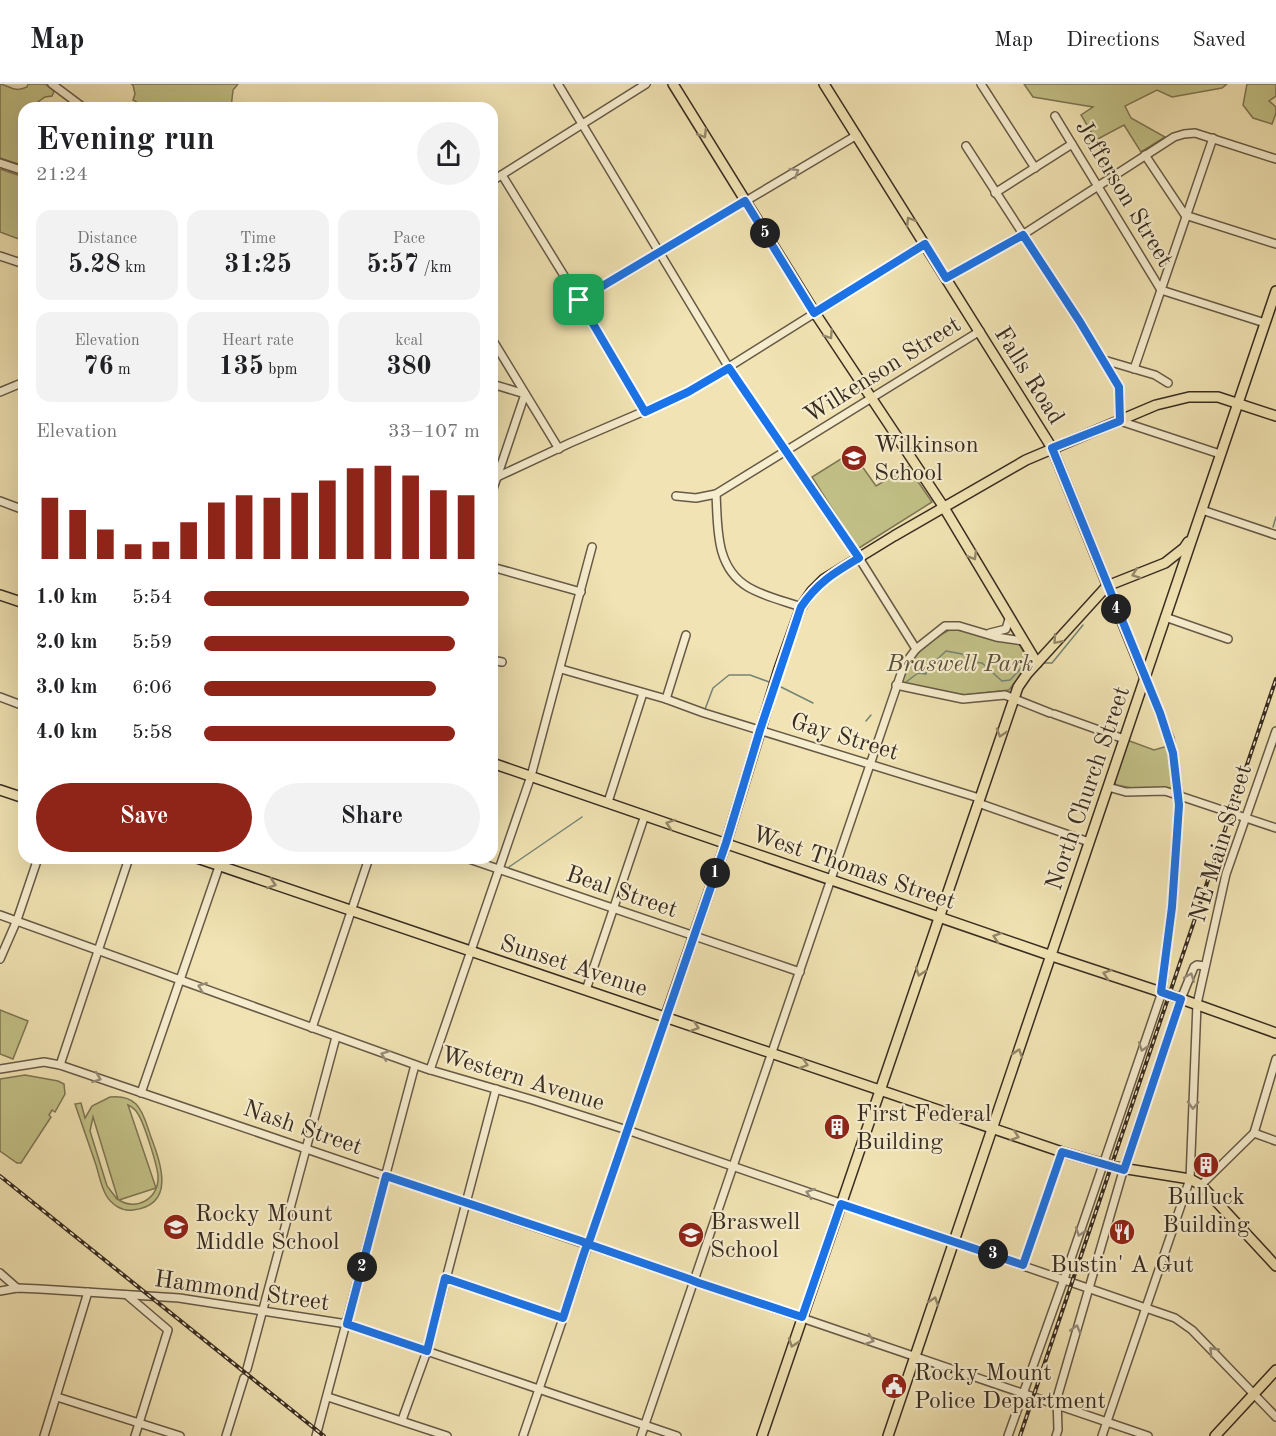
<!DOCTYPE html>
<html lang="en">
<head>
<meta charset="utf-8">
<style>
	body { margin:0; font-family:"Old Standard TT",serif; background:#f2f2f2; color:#202124; height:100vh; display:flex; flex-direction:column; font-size:22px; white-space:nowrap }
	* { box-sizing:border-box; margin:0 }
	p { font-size:20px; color:#757577 }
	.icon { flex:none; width:33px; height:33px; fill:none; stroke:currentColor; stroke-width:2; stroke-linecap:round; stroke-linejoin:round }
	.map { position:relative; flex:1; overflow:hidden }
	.drawer { position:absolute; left:18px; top:18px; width:480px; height:762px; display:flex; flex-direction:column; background:#fff; border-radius:18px; box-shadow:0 6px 24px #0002 }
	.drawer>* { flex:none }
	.pin { position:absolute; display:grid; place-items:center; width:51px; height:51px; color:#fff; margin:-26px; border-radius:12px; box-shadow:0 3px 9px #0006 }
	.km { position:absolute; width:30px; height:30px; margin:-15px; border-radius:50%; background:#222; color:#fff; font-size:16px; line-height:30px; text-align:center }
	.round { display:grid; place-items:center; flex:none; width:63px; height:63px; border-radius:32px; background:#f2f2f2 }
	.head { display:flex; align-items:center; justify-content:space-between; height:102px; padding:0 18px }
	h1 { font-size:33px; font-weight:600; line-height:45px }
	.stats { display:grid; grid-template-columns:repeat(3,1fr); gap:9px; height:102px; padding:6px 18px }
	.stats div { display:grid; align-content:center; border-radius:15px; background:#f2f2f2; text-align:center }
	.stats b { font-size:26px; font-weight:600 }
	.stats small { font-size:16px; font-weight:400 }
	.stats p { font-size:16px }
	.chart { height:168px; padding:12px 18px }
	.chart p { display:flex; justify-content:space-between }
	.chart svg { width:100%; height:108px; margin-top:6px; stroke:#8f2418; stroke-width:6 }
	.primary-button { display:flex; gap:12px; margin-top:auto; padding:12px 18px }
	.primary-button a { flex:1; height:69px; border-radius:36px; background:#8f2418; color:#fff; font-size:24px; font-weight:600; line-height:69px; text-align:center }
	.primary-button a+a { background:#f2f2f2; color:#202124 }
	ul { padding:0 18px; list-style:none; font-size:20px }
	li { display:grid; grid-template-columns:96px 72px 1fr; align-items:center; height:45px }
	li i { height:15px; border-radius:8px; background:#8f2418 }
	header { display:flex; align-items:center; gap:36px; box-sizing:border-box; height:84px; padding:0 30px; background:#fff; border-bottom:2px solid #e0e0e0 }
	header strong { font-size:28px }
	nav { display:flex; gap:33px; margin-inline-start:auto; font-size:21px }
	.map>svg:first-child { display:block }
</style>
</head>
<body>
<header>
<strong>Map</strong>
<nav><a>Map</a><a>Directions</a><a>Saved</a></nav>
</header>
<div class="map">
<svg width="1276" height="1352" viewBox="0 0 1276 1352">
	<rect width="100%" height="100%" fill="#f1e3b3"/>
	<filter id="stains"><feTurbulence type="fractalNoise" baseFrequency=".00333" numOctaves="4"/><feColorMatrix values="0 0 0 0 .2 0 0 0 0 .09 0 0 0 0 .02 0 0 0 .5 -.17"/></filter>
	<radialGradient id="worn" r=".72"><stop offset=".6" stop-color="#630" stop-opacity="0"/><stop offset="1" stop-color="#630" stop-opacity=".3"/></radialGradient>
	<!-- green -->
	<g fill="#c2c187" stroke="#7d7654" stroke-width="1.5" fill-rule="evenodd">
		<path d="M0 0C11 2 14 9 27 3L28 0H45L54 7 52 12 45 13 38 18 42 24H24V82L0 74Z"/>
		<path d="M131 0H238L233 6 231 24H147L133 16 135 10 133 1Z"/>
		<path d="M1024 0H1227L1222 4 1172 13 1157 6 1125 22 1131 34 1165 53 1141 68 1124 41 1096 56 1081 31 1093 23 1033 13Z"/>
		<path d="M1247 0H1276V12L1269 17 1276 23V29L1272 40 1253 34 1243 21Z"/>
		<path d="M0 85 24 93V157L0 148Z"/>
		<path d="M852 368 876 402 908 383 932 418 859 464 855 461 812 393Z"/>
		<path d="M953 545 1019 560 1028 575 1029 581 1009 606 965 611 904 600 902 597C903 592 904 587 906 583 913 572 940 548 953 545Z"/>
		<path d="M1127 656 1154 666 1168 662 1174 698 1171 704 1137 705 1116 701 1114 696Z"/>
		<path d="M0 926 28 937 13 975 0 970Z"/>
		<path d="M25 991 58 997 64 1000 65 1010 55 1028 52 1026 49 1031 51 1033 21 1079H17L0 1067V995Z"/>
		<path d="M110 1013C120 1012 129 1013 136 1020 144 1028 147 1042 151 1053 161 1080 176 1121 133 1126 122 1128 111 1120 106 1111 101 1102 99 1091 96 1081 89 1061 82 1040 75 1020L81 1019 85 1034 92 1022ZM128 1021C132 1023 136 1026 138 1030 144 1039 158 1083 158 1093 159 1115 136 1127 119 1116L156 1104ZM93 1033 118 1115H117L107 1102 90 1047Z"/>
	</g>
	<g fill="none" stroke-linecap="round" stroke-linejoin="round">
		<!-- stream -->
		<g stroke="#738476" stroke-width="1.5">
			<path d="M1273 443 1276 433"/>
			<path d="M1044 579H1052L1083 541"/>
			<path d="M906 598 918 589 926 590 927 585 946 567 962 570 973 578 982 579 1002 597 1010 596 1026 579H1033"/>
			<path d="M779 602 813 619"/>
			<path d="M704 628 713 604 729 591H750L772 599"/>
			<path d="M866 637 871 631"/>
			<path d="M509 783 582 733"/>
		</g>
		<!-- minor casing -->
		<g stroke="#665a46" stroke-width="10">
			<g id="minor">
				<path d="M52 0 84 24"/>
				<path d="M558 0 729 284 859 474 916 565"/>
				<path d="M981 0 1035 84"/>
				<path d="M1055 32 1161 206 1265 239"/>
				<path d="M966 62 1080 238 1119 303 1120 337 1220 370"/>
				<path d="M1145 71 1185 131 1276 160"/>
				<path d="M0 79 24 87"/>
				<path d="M502 91 579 216 645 328"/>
				<path d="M492 97 646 0"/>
				<path d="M995 109 1072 60"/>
				<path d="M0 172 24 180"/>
				<path d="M946 194 1027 148 1174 53 1184 50 1195 49 1276 75"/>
				<path d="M579 216 857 51"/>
				<path d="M492 255 559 365"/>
				<path d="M1104 276 1155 291 1168 299"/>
				<path d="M1134 285 1213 54"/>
				<path d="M492 300 525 310 492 408"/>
				<path d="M0 308 24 298"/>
				<path d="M492 391 497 393 570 359 689 308 925 160"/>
				<path d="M716 410C718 444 715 483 748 503 763 512 784 517 801 523"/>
				<path d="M676 412 696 414 716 410 980 247"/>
				<path d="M0 417 24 426"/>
				<path d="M1202 426 1276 451"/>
				<path d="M492 483 581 508"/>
				<path d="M1165 533 1228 555"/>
				<path d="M990 549 1006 545 1009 535"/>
				<path d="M492 576 502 578"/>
				<path d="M561 585 666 615 704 629 979 714"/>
				<path d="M896 601 963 615 1005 611 1050 629"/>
				<path d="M0 613 24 622"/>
				<path d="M666 615 686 551"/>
				<path d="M1054 630 1124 655"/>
				<path d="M1108 703 1126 708 1165 707 1276 744"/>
				<path d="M608 718 643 609"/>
				<path d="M978 719 1089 758"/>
				<path d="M466 774 800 888"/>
				<path d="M0 831 427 985 533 1016 627 1046 1175 1234 1192 1246 1276 1333"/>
				<path d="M0 875 17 836 38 774"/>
				<path d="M586 906 645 731"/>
				<path d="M312 944 369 774"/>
				<path d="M60 981 129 774"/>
				<path d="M0 985 44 978 60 981 1148 1352"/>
				<path d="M430 986 531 692 592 463"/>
				<path d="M141 1009 222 774"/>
				<path d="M1254 1049 1276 975"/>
				<path d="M1201 1101 1254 1049 1276 1057"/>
				<path d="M1023 1181 1062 1068"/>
				<path d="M0 1189 17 1204"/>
				<path d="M445 1194 563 1234"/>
				<path d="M0 1207 17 1204 40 1205 179 1214 347 1240 677 1352"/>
				<path d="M127 1211 168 1246 135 1352"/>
				<path d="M247 1285 336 953"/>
				<path d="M57 1313 180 1352"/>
				<path d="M328 1313 447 1352"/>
				<path d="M402 1336 427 1267 496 1005"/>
				<path d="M44 1352 88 1208"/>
				<path d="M226 1352 244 1294"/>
				<path d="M316 1352 415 981"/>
				<path d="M523 1352 666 932"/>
				<path d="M641 1352 904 581 916 565 945 542H959L996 553 1023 557"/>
				<path d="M1008 1352 1064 1195 1162 908 1172 823 1179 711 1170 655 1145 594"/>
				<path d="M1056 1352 1058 1346 1057 1314 1126 1077 1181 915 1194 883 1197 881 1205 882"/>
				<path d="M1102 1352 1190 1095 1197 920 1226 790 1276 647"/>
			</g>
		</g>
		<!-- major casing -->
		<g stroke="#382c21" stroke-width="12">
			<g id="major">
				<path d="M673 0 815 229 943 422 1037 579"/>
				<path d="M824 0 1052 364 1145 594"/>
				<path d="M0 511 24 519"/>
				<path d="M492 679 1052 872 1170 911 1276 949"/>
				<path d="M0 706 24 714"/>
				<path d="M197 774 1062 1068 1115 1083 1190 1095 1201 1101 1276 1182"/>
				<path d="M666 932 726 759 779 585 801 523 812 507 824 495 894 452 1026 376 1156 321 1189 313H1218L1276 332"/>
				<path d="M762 1352 1018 603 1027 590 1107 502 1165 479 1184 464 1188 458"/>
				<path d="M888 1352 1276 207"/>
				<path d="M1215 1352 1276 1286"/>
			</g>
		</g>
		<!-- minor -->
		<use href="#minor" stroke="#f6edce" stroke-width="7"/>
		<!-- major -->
		<use href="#major" stroke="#f1e3b3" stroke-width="9"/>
		<!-- rail casing -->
		<g stroke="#382c21" stroke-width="4">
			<g id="rail">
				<path d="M0 1092 324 1352"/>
				<path d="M1020 1352 1276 595"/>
			</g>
		</g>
		<!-- rail -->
		<use href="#rail" stroke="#f6edce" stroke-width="1.5" stroke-dasharray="4.5" stroke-linecap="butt"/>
	</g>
	<!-- one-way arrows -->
	<defs><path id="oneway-chevron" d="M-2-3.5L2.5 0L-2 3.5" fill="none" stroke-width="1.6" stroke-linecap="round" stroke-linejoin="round" transform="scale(1.5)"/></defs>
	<g stroke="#94886a">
		<use href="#oneway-chevron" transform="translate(703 50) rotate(58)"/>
		<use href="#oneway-chevron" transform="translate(910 137) rotate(-122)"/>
		<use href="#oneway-chevron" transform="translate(829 251) rotate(56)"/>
		<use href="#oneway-chevron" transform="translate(973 472) rotate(59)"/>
		<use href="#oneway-chevron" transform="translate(1136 490) rotate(160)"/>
		<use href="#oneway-chevron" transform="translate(1057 556) rotate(131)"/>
		<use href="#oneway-chevron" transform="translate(1001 649) rotate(108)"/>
		<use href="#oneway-chevron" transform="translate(670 740) rotate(-161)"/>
		<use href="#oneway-chevron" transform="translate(272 800) rotate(19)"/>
		<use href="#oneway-chevron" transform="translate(997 853) rotate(-161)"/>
		<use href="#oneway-chevron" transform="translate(920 888) rotate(109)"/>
		<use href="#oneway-chevron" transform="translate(1107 890) rotate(-161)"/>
		<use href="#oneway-chevron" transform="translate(695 943) rotate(19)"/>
		<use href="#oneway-chevron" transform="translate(1018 969) rotate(-71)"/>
		<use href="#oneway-chevron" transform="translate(804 980) rotate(18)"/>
		<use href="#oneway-chevron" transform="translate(1015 1052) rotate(19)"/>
		<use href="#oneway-chevron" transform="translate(934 1217) rotate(-71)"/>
		<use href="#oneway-chevron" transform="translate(793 1259) rotate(109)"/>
	</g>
	<g stroke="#978c78">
		<use href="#oneway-chevron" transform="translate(795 88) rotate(-31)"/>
		<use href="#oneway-chevron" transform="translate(1190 893) rotate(-68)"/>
		<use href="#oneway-chevron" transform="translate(202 903) rotate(-160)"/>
		<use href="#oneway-chevron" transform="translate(1143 963) rotate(109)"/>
		<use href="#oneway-chevron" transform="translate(385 971) rotate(-160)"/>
		<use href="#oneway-chevron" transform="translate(97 994) rotate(20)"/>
		<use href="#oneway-chevron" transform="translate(1193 1021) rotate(92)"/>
		<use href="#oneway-chevron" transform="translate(810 1109) rotate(-161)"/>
		<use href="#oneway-chevron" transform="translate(1080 1148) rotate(109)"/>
		<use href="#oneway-chevron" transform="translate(1076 1245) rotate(-74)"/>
		<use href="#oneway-chevron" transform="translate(870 1256) rotate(19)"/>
		<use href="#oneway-chevron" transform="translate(1213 1267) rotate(-134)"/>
	</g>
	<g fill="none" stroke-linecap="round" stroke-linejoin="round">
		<!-- route casing -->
		<g stroke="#fff" stroke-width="12">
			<path id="route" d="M579 216 645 328 688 308 729 284 859 474C834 489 818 498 801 523L760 646 726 759 590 1155C587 1160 585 1166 583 1172L563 1234 445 1194 427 1267 347 1240 386 1092 581 1157 588 1160 689 1195 699 1199 802 1233 841 1120 1023 1181 1062 1068 1124 1086 1181 915 1161 908 1172 823 1179 721 1173 669 1160 629 1052 364 1120 337 1119 303 1080 238 1023 151 946 194 925 160 814 229 745 117 579 216"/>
		</g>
		<!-- route -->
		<use href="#route" stroke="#1a73e8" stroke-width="8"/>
	</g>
	<!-- icons -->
	<defs>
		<g id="school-disc" transform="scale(1.35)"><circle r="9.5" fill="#8f2418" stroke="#f6edce"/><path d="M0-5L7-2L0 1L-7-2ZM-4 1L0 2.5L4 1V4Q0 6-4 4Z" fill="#fff"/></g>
		<g id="building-disc" transform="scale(1.35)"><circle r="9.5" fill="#8f2418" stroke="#f6edce"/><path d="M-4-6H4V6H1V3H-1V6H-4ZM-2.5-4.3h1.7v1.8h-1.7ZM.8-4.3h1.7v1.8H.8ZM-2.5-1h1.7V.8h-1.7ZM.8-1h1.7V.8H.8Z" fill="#fff"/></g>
		<g id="restaurant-disc" transform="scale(1.35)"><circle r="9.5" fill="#8f2418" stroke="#f6edce"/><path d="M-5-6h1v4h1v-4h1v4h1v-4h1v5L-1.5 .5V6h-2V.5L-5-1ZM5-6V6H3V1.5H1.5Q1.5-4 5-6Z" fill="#fff"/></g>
		<g id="civic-disc" transform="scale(1.35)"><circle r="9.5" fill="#8f2418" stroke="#f6edce"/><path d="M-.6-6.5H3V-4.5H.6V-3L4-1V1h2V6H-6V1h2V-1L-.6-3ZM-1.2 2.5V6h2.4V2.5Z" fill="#fff"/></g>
	</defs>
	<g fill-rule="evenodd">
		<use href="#school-disc" x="854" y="374"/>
		<use href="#building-disc" x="837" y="1043"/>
		<use href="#building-disc" x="1206" y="1081"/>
		<use href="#school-disc" x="176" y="1143"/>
		<use href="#restaurant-disc" x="1122" y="1148"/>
		<use href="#school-disc" x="691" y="1151"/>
		<use href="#civic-disc" x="894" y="1302"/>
	</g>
	<g text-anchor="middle" stroke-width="4.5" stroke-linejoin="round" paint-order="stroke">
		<!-- street labels -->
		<g font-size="24" fill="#382c21" stroke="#f6edce">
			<text transform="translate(1125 109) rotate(59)" y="8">Jefferson Street</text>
			<text transform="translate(882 285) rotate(-32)" y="8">Wilkenson Street</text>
			<text transform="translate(1030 291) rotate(58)" y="8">Falls Road</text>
			<text transform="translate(845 652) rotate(17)" y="8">Gay Street</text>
			<text transform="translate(1087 704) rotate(-71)" y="8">North Church Street</text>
			<text transform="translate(1220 759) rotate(-73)" y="8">NE Main Street</text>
			<text transform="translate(854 783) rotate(19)" y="8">West Thomas Street</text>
			<text transform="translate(622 807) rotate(19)" y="8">Beal Street</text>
			<text transform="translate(574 881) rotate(18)" y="8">Sunset Avenue</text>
			<text transform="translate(523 994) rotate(17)" y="8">Western Avenue</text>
			<text transform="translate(303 1043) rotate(19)" y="8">Nash Street</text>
			<text transform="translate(242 1206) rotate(8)" y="8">Hammond Street</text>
		</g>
		<!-- poi labels -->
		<g font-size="24" fill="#382c21" stroke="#f6edce" text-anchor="start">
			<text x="874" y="368">Wilkinson<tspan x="874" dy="28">School</tspan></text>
			<text x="856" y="1037">First Federal<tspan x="856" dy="28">Building</tspan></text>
			<text x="1206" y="1120" text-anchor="middle">Bulluck<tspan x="1206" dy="28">Building</tspan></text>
			<text x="195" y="1137">Rocky Mount<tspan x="195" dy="28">Middle School</tspan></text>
			<text x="710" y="1145">Braswell<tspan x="710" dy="28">School</tspan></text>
			<text x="1122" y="1188" text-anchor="middle">Bustin' A Gut</text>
			<text x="914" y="1296">Rocky Mount<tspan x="914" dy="28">Police Department</tspan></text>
		</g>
		<!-- park labels -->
		<g font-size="24" font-style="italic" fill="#5a513a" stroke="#f6edce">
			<text x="960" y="587">Braswell Park</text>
		</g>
	</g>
	<rect width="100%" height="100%" filter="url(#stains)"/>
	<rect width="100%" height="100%" fill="url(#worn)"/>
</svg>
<div class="pin" style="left:579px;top:216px;background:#1e9e55"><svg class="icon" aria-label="arrive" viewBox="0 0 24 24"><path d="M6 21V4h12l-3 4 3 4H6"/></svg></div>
<b class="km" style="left:715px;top:789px">1</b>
<b class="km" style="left:362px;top:1183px">2</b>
<b class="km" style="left:993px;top:1170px">3</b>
<b class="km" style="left:1116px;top:525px">4</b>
<b class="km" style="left:765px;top:149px">5</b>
<section class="drawer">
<div class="head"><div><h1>Evening run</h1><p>21:24</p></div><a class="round"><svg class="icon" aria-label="share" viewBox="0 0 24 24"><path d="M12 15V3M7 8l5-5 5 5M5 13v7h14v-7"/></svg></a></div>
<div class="stats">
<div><p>Distance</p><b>5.28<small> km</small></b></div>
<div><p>Time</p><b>31:25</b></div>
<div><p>Pace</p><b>5:57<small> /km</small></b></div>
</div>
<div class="stats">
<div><p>Elevation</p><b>76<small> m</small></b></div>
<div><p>Heart rate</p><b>135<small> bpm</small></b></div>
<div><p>kcal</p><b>380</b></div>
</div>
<div class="chart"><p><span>Elevation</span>33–107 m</p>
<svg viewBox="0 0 160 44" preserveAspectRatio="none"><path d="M5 44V19M15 44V24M25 44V32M35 44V38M45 44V37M55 44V29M65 44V21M75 44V18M85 44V19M95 44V17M105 44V12M115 44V7M125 44V6M135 44V10M145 44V16M155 44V18"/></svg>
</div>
<ul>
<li><b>1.0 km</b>5:54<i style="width:96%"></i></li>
<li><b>2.0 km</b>5:59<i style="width:91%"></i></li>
<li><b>3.0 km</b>6:06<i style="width:84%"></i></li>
<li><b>4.0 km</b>5:58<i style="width:91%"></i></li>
</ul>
<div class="primary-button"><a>Save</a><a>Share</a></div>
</section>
</div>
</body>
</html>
